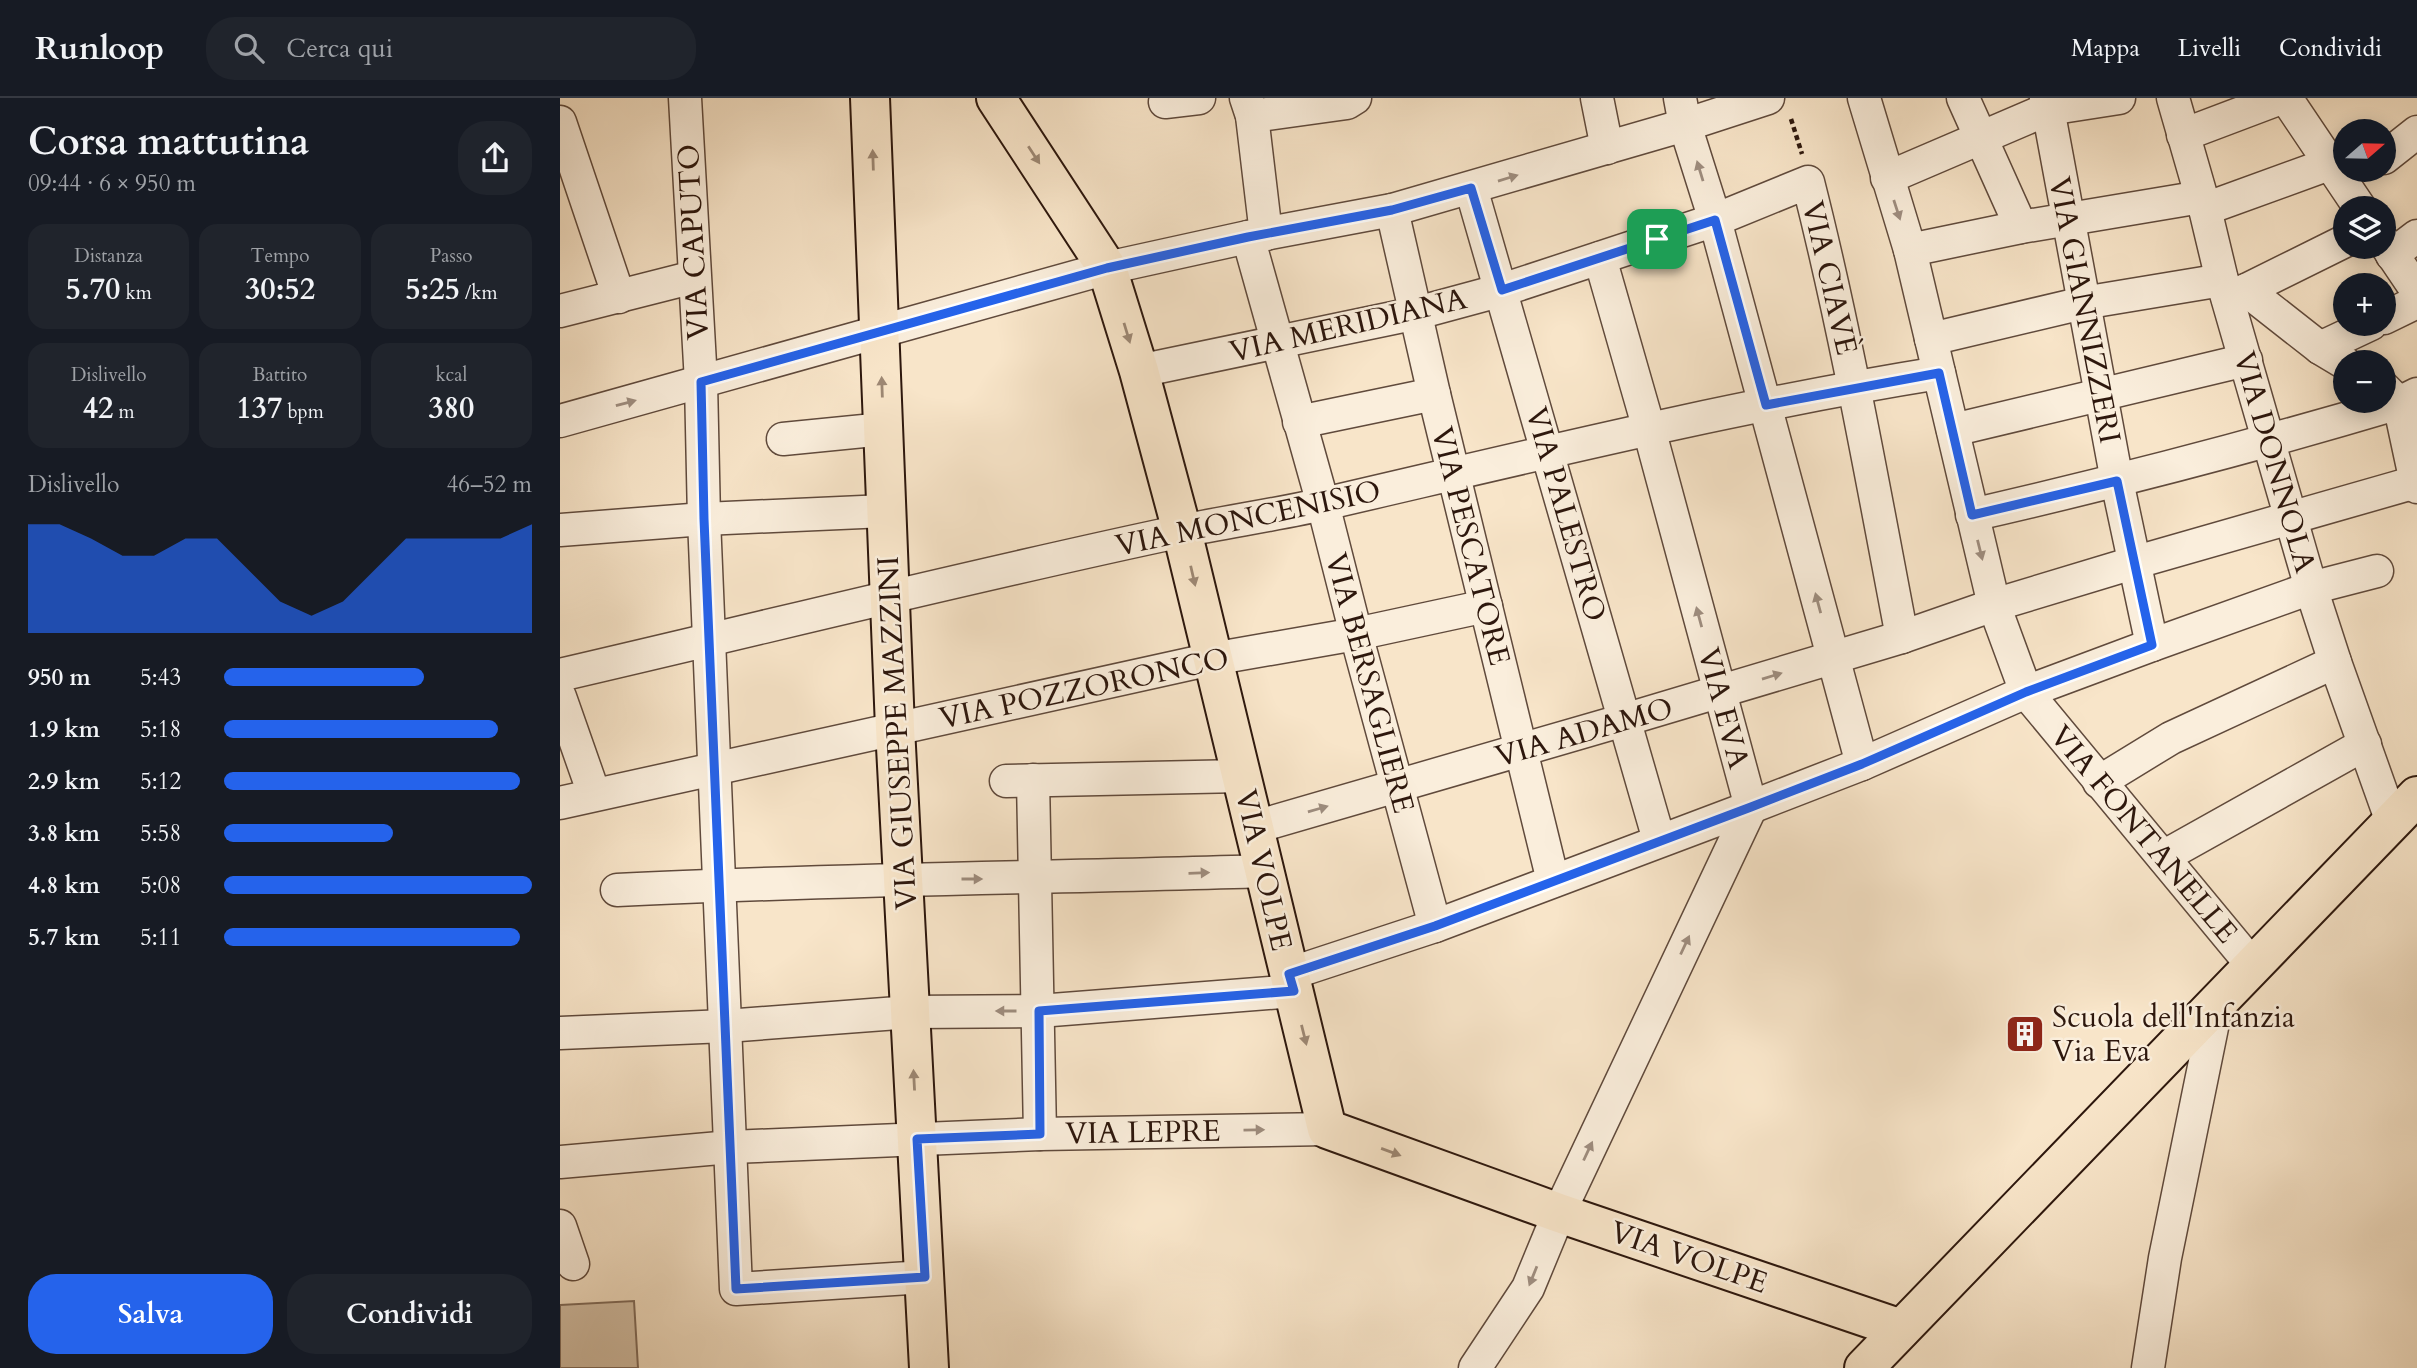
<!DOCTYPE html>
<html lang="it">
<head>
<meta charset="utf-8">
<style>
	body { margin:0; font-family:Cardo,serif; background:#20242c; color:#f1f3f6; height:100vh; display:flex; flex-direction:column; font-size:26px; white-space:nowrap }
	* { box-sizing:border-box; margin:0 }
	p { font-size:23px; color:#9ea1a6 }
	.icon { flex:none; width:38px; height:38px; fill:none; stroke:currentColor; stroke-width:2; stroke-linecap:round; stroke-linejoin:round }
	.map { position:relative; flex:1; overflow:hidden }
	.details { display:flex; flex-direction:column; background:#171b24; width:560px }
	.details>* { flex:none }
	.needle { width:46px; rotate:70deg }
	.controls { position:absolute; left:1773px; top:21px; display:grid; gap:14px }
	.controls a { display:grid; place-items:center; width:63px; height:63px; border-radius:50%; background:#171b24; box-shadow:0 4px 18px #0003; font-size:35px }
	.pin { position:absolute; display:grid; place-items:center; width:60px; height:60px; color:#fff; margin:-30px; border-radius:14px; box-shadow:0 4px 10px #0006 }
	.round { display:grid; place-items:center; flex:none; width:74px; height:74px; border-radius:28px; background:#20242c }
	.headline { display:flex; align-items:center; justify-content:space-between; height:119px; padding:0 28px }
	h1 { font-size:38px; font-weight:600; line-height:52px }
	.stats { display:grid; grid-template-columns:repeat(3,1fr); gap:10px; height:119px; padding:7px 28px }
	.stats div { display:grid; align-content:center; border-radius:18px; background:#20242c; text-align:center }
	.stats b { font-size:30px; font-weight:600 }
	.stats small { font-size:19px; font-weight:400 }
	.stats p { font-size:19px }
	.chart { height:196px; padding:14px 28px }
	.chart p { display:flex; justify-content:space-between }
	.chart svg { width:100%; height:126px; margin-top:7px; fill:#2563eb; opacity:.7 }
	.button { display:flex; gap:14px; margin-top:auto; padding:14px 28px }
	.button a { flex:1; height:80px; border-radius:28px; background:#2563eb; color:#fff; font-size:28px; font-weight:600; line-height:80px; text-align:center }
	.button a+a { background:#20242c; color:#f1f3f6 }
	ul { padding:0 28px; list-style:none; font-size:23px }
	li { display:grid; grid-template-columns:112px 84px 1fr; align-items:center; height:52px }
	li i { height:18px; border-radius:9px; background:#2563eb }
	header { display:flex; align-items:center; gap:42px; box-sizing:border-box; height:98px; padding:0 35px; background:#171b24; border-bottom:2px solid #363941 }
	header strong { font-size:33px }
	nav { display:flex; gap:38px; margin-inline-start:auto; font-size:24px }
	.search { width:490px; height:63px; background:#20242c; display:flex; align-items:center; gap:18px; box-sizing:border-box; padding:0 24px; border-radius:28px; color:#9ea1a6; font-size:26px }
	main { display:flex; flex:1; min-height:0 }
	.map>svg:first-child { display:block }
</style>
</head>
<body>
<header>
<strong>Runloop</strong>
<div class="search"><svg class="icon" aria-label="search" viewBox="0 0 24 24"><circle cx="10" cy="10" r="6"/><path d="M15 15l6 6"/></svg>Cerca qui</div>
<nav><a>Mappa</a><a>Livelli</a><a>Condividi</a></nav>
</header>
<main>
<section class="details">
<div class="headline"><div><h1>Corsa mattutina</h1><p>09:44 · 6 × 950 m</p></div><a class="round"><svg class="icon" aria-label="share" viewBox="0 0 24 24"><path d="M12 15V3M7 8l5-5 5 5M5 13v7h14v-7"/></svg></a></div>
<div class="stats">
<div><p>Distanza</p><b>5.70<small> km</small></b></div>
<div><p>Tempo</p><b>30:52</b></div>
<div><p>Passo</p><b>5:25<small> /km</small></b></div>
</div>
<div class="stats">
<div><p>Dislivello</p><b>42<small> m</small></b></div>
<div><p>Battito</p><b>137<small> bpm</small></b></div>
<div><p>kcal</p><b>380</b></div>
</div>
<div class="chart"><p><span>Dislivello</span>46–52 m</p>
<svg viewBox="0 0 160 44" preserveAspectRatio="none"><path d="M0 44V6L10 6L20 11L30 17L40 17L50 11L60 11L70 22L80 33L90 38L100 33L110 22L120 11L130 11L140 11L150 11L160 6V44z"/></svg>
</div>
<ul>
<li><b>950 m</b>5:43<i style="width:65%"></i></li>
<li><b>1.9 km</b>5:18<i style="width:89%"></i></li>
<li><b>2.9 km</b>5:12<i style="width:96%"></i></li>
<li><b>3.8 km</b>5:58<i style="width:55%"></i></li>
<li><b>4.8 km</b>5:08<i style="width:100%"></i></li>
<li><b>5.7 km</b>5:11<i style="width:96%"></i></li>
</ul>
<div class="button"><a>Salva</a><a>Condividi</a></div>
</section>
<div class="map">
<svg width="1857" height="1270" viewBox="0 0 1857 1270">
	<rect width="100%" height="100%" fill="#f8e5c9"/>
	<filter id="stains"><feTurbulence type="fractalNoise" baseFrequency=".00286" numOctaves="4"/><feColorMatrix values="0 0 0 0 .2 0 0 0 0 .09 0 0 0 0 .02 0 0 0 .5 -.17"/></filter>
	<radialGradient id="worn" r=".72"><stop offset=".6" stop-color="#630" stop-opacity="0"/><stop offset="1" stop-color="#630" stop-opacity=".3"/></radialGradient>
	<!-- green -->
	<path fill="#d5c2a9" stroke="#816c5b" stroke-width="2" d="M74 1203 78 1270H0V1207Z"/>
	<g fill="none" stroke-linecap="round" stroke-linejoin="round">
		<!-- minor casing -->
		<g stroke="#604a3c" stroke-width="35">
			<g id="minor">
				<path d="M125 0 141 284 144 421 176 1191 365 1179"/>
				<path d="M686 0 692 18 706 136"/>
				<path d="M1037 0 1047 50"/>
				<path d="M1120 0 1125 27 1155 122 1302 666"/>
				<path d="M1304 0 1350 152 1434 507 1466 594 1693 868"/>
				<path d="M1403 0 1461 129"/>
				<path d="M1486 0 1557 383 1592 547"/>
				<path d="M1613 0 1645 111 1662 182 1751 490 1775 564 1832 724"/>
				<path d="M1726 0 1800 110"/>
				<path d="M605 4 639 0"/>
				<path d="M692 18 787 5 795 0"/>
				<path d="M0 24 59 199"/>
				<path d="M1623 37 1721 0"/>
				<path d="M1824 60 1857 34"/>
				<path d="M1327 80 1488 11 1559 0"/>
				<path d="M911 90 1099 742"/>
				<path d="M1645 111 1769 66"/>
				<path d="M832 112 874 296 993 783"/>
				<path d="M688 139 763 406 796 536 875 828"/>
				<path d="M1824 144 1857 193"/>
				<path d="M1350 152 1461 129 1641 99"/>
				<path d="M1832 157 1857 138"/>
				<path d="M1686 192 1760 250 1785 265"/>
				<path d="M1668 201 1785 143"/>
				<path d="M0 213 134 179"/>
				<path d="M1824 220 1857 204"/>
				<path d="M1371 241 1523 205 1662 182"/>
				<path d="M1760 250 1811 226"/>
				<path d="M579 273 857 215 942 192 1155 122 1248 84C1286 234 1313 387 1342 539"/>
				<path d="M1825 291 1839 305 1857 389"/>
				<path d="M0 323 547 170 688 139 832 112 1125 27 1208 0"/>
				<path d="M739 324 874 296"/>
				<path d="M1393 332 1686 262"/>
				<path d="M223 341 324 331"/>
				<path d="M1412 417C1556 384 1698 347 1839 305L1857 296"/>
				<path d="M0 432 144 421 325 413"/>
				<path d="M0 577C207 529 414 477 622 433 671 423 720 416 768 405 971 358 1173 308 1379 275"/>
				<path d="M0 599 34 696"/>
				<path d="M473 682 480 1036"/>
				<path d="M446 683 682 678"/>
				<path d="M1539 684 1611 640 1775 564"/>
				<path d="M0 705 652 561 796 536 926 508"/>
				<path d="M692 730 1064 622 1342 539 1434 507 1573 465 1856 384"/>
				<path d="M1603 759 1805 646"/>
				<path d="M57 792C273 781 489 780 706 773"/>
				<path d="M729 876 875 828 1191 709 1302 666 1466 594 1592 547 1751 490 1817 473"/>
				<path d="M0 935 166 928 351 914 479 913 734 893"/>
				<path d="M0 1064 171 1049 480 1036 767 1031"/>
				<path d="M0 1128 13 1166"/>
				<path d="M915 1270 968 1190 999 1115 1191 709 1089 331 1040 160"/>
				<path d="M1588 1270 1605 1160 1657 905"/>
			</g>
		</g>
		<!-- major casing -->
		<g stroke="#2d170d" stroke-width="42">
			<g id="major">
				<path d="M310 0 335 630 369 1270"/>
				<path d="M436 0 547 170 579 273 622 433 767 1031 999 1115 1341 1231"/>
				<path d="M1304 1270 1857 698"/>
			</g>
		</g>
		<!-- path -->
		<path stroke="#2d170d" stroke-width="4.5" stroke-dasharray="5 3.5" stroke-linecap="butt" d="M1231 21 1242 56"/>
		<!-- minor -->
		<use href="#minor" stroke="#faeedc" stroke-width="32"/>
		<!-- major -->
		<use href="#major" stroke="#f8e5c9" stroke-width="38"/>
	</g>
	<!-- one-way arrows -->
	<defs><path id="oneway-solid" d="M-6-.8H1V-3.2L6.5 0L1 3.2V.8H-6Z" transform="scale(1.75)"/></defs>
	<g fill="#9d8874">
		<use href="#oneway-solid" transform="translate(474 57) rotate(57)"/>
		<use href="#oneway-solid" transform="translate(313 62) rotate(-92)"/>
		<use href="#oneway-solid" transform="translate(567 235) rotate(73)"/>
		<use href="#oneway-solid" transform="translate(322 289) rotate(-92)"/>
		<use href="#oneway-solid" transform="translate(633 478) rotate(77)"/>
		<use href="#oneway-solid" transform="translate(744 937) rotate(76)"/>
		<use href="#oneway-solid" transform="translate(354 982) rotate(-93)"/>
		<use href="#oneway-solid" transform="translate(831 1054) rotate(20)"/>
	</g>
	<g fill="#9e8d7f">
		<use href="#oneway-solid" transform="translate(1140 73) rotate(-107)"/>
		<use href="#oneway-solid" transform="translate(948 80) rotate(-17)"/>
		<use href="#oneway-solid" transform="translate(1337 112) rotate(72)"/>
		<use href="#oneway-solid" transform="translate(66 305) rotate(-15)"/>
		<use href="#oneway-solid" transform="translate(1420 452) rotate(76)"/>
		<use href="#oneway-solid" transform="translate(1258 505) rotate(-105)"/>
		<use href="#oneway-solid" transform="translate(1139 519) rotate(-105)"/>
		<use href="#oneway-solid" transform="translate(1212 578) rotate(-17)"/>
		<use href="#oneway-solid" transform="translate(758 711) rotate(-16)"/>
		<use href="#oneway-solid" transform="translate(639 775) rotate(-2)"/>
		<use href="#oneway-solid" transform="translate(412 781)"/>
		<use href="#oneway-solid" transform="translate(1125 847) rotate(-65)"/>
		<use href="#oneway-solid" transform="translate(446 913) rotate(180)"/>
		<use href="#oneway-solid" transform="translate(694 1032) rotate(-1)"/>
		<use href="#oneway-solid" transform="translate(1028 1053) rotate(-65)"/>
		<use href="#oneway-solid" transform="translate(973 1178) rotate(112)"/>
	</g>
	<g fill="none" stroke-linecap="round" stroke-linejoin="round">
		<!-- route casing -->
		<g stroke="#fff" stroke-width="14">
			<path id="route" d="M911 90 942 192 1155 122 1206 307 1379 275 1412 417 1557 383 1592 547 1466 594 1302 666 1191 709 875 828 729 876 734 893 479 913 480 1036 357 1041 365 1179 176 1191 144 421 141 284 547 170 688 139 832 112Z"/>
		</g>
		<!-- route -->
		<use href="#route" stroke="#2563eb" stroke-width="9"/>
	</g>
	<!-- icons -->
	<defs>
		<g id="building-square" transform="scale(2.0125)"><rect x="-9" y="-9" width="18" height="18" rx="4" fill="#8f2418" stroke="#faeedc"/><path d="M-4-6H4V6H1V3H-1V6H-4ZM-2.5-4.3h1.7v1.8h-1.7ZM.8-4.3h1.7v1.8H.8ZM-2.5-1h1.7V.8h-1.7ZM.8-1h1.7V.8H.8Z" fill="#fff"/></g>
	</defs>
	<g fill-rule="evenodd">
		<use href="#building-square" x="1465" y="936"/>
	</g>
	<g text-anchor="middle" stroke-width="5" stroke-linejoin="round" paint-order="stroke">
		<!-- street labels -->
		<g font-size="30" fill="#2d170d" stroke="#faeedc">
			<text transform="translate(133 144) rotate(-93)" y="10">VIA CAPUTO</text>
			<text transform="translate(1270 180) rotate(77)" y="10">VIA CIAVÈ</text>
			<text transform="translate(1525 212) rotate(79)" y="10">VIA GIANNIZZERI</text>
			<text transform="translate(788 227) rotate(-13)" y="10">VIA MERIDIANA</text>
			<text transform="translate(1715 364) rotate(74)" y="10">VIA DONNOLA</text>
			<text transform="translate(1006 416) rotate(74)" y="10">VIA PALESTRO</text>
			<text transform="translate(688 420) rotate(-12)" y="10">VIA MONCENISIO</text>
			<text transform="translate(911 448) rotate(76)" y="10">VIA PESCATORE</text>
			<text transform="translate(810 585) rotate(75)" y="10">VIA BERSAGLIERE</text>
			<text transform="translate(524 590) rotate(-12)" y="10">VIA POZZORONCO</text>
			<text transform="translate(1164 610) rotate(75)" y="10">VIA EVA</text>
			<text transform="translate(1024 634) rotate(-16)" y="10">VIA ADAMO</text>
			<text transform="translate(337 635) rotate(-93)" y="10">VIA GIUSEPPE MAZZINI</text>
			<text transform="translate(1584 736) rotate(50)" y="10">VIA FONTANELLE</text>
			<text transform="translate(704 772) rotate(77)" y="10">VIA VOLPE</text>
			<text transform="translate(583 1034) rotate(-1)" y="10">VIA LEPRE</text>
			<text transform="translate(1129 1159) rotate(19)" y="10">VIA VOLPE</text>
		</g>
		<!-- poi labels -->
		<g font-size="30" fill="#2d170d" stroke="#faeedc" text-anchor="start">
			<text x="1492" y="929">Scuola dell'Infanzia<tspan x="1492" dy="34">Via Eva</tspan></text>
		</g>
	</g>
	<rect width="100%" height="100%" filter="url(#stains)"/>
	<rect width="100%" height="100%" fill="url(#worn)"/>
</svg>
<div class="controls">
<a><svg class="needle" viewBox="-14 -14 28 28"><path d="M0-13l5 13h-10z" fill="#e53935"/><path d="M0 13l5-13h-10z" fill="#9ea1a6"/></svg></a>
<a><svg class="icon" aria-label="layers" viewBox="0 0 24 24"><path d="M12 4l9 5-9 5-9-5zM3 14l9 5 9-5"/></svg></a>
<a>+</a>
<a>−</a>
</div>
<div class="pin" style="left:1097px;top:141px;background:#1e9e55"><svg class="icon" aria-label="arrive" viewBox="0 0 24 24"><path d="M6 21V4h12l-3 4 3 4H6"/></svg></div>
</div>
</main>
</body>
</html>
